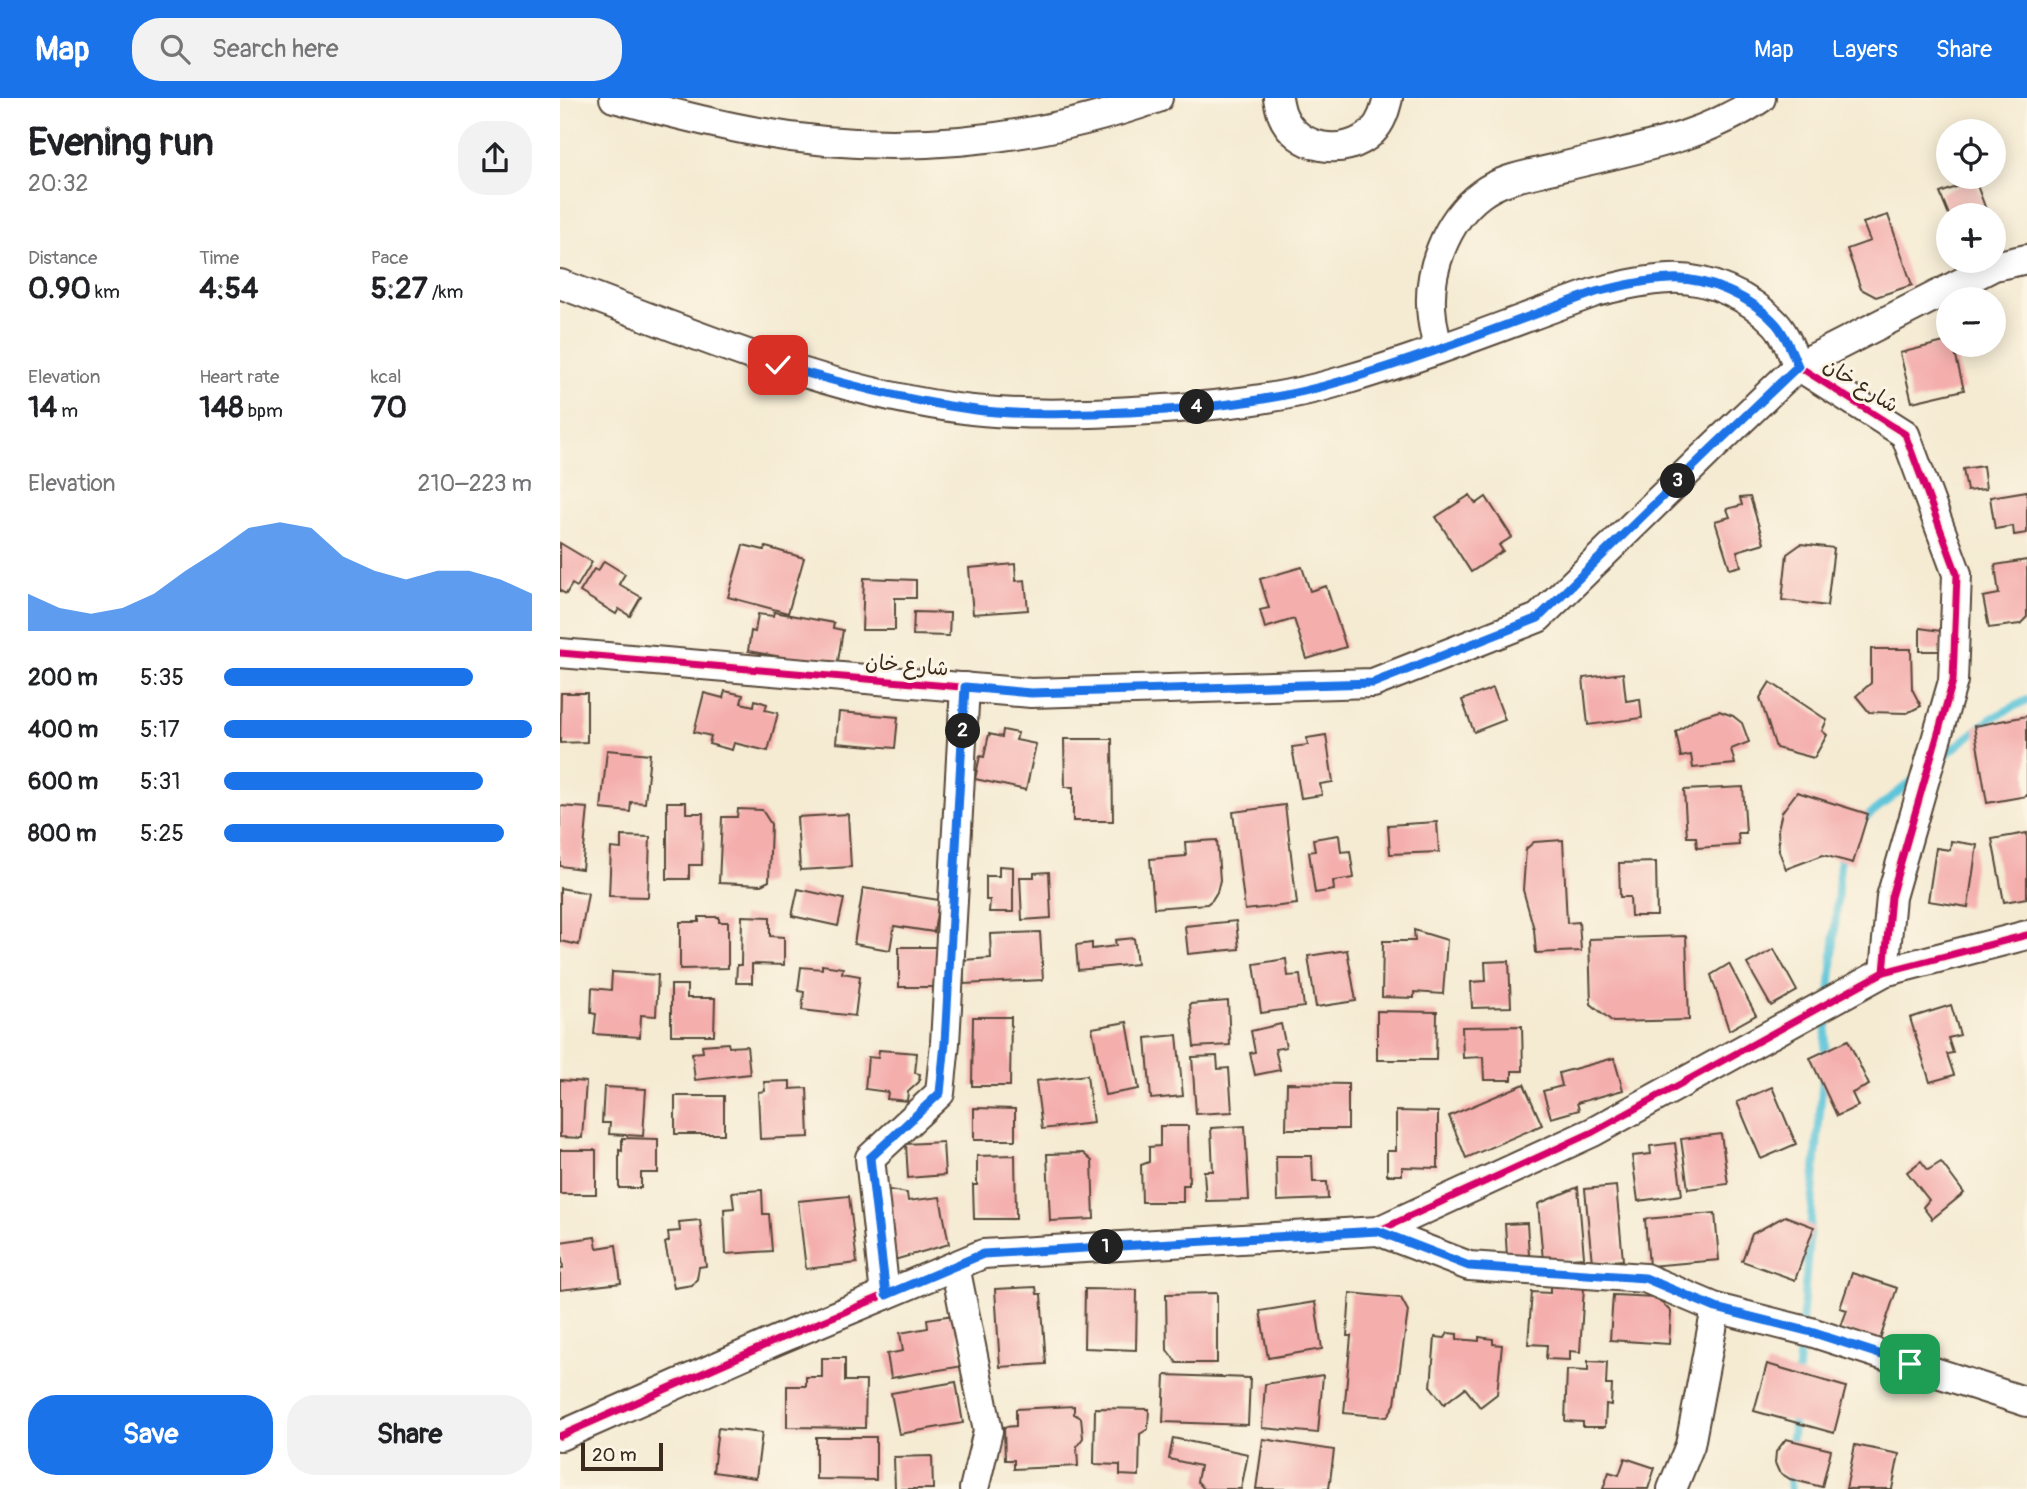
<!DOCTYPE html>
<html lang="en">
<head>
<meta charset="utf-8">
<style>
	body { margin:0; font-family:Pangolin,"Playpen Sans Arabic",sans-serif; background:#f2f2f2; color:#202124; height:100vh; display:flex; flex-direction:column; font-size:26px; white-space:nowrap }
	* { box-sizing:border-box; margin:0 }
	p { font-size:23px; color:#757577 }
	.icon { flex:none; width:38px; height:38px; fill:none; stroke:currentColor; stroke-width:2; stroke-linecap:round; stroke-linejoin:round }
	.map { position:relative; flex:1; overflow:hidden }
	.panel { display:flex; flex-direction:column; background:#fff; width:560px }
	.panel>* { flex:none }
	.tools { position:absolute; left:1376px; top:21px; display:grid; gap:14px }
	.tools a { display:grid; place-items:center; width:70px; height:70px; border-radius:50%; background:#fff; box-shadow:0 4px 18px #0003; font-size:35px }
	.scale { position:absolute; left:21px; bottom:18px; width:82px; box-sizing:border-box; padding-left:7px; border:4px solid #3b2a1e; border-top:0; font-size:19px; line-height:24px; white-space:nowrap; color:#3b2a1e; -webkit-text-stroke:5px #fcf5e5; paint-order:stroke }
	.pin { position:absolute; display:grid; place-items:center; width:60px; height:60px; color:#fff; margin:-30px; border-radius:14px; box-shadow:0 4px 10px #0006 }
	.km { position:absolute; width:35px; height:35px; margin:-18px; border-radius:50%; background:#222; color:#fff; font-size:19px; line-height:35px; text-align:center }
	.round { display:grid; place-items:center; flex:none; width:74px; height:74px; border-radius:28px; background:#f2f2f2 }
	.headline { display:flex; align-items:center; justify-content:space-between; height:119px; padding:0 28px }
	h1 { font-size:38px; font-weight:800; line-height:52px }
	.stats { display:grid; grid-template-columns:repeat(3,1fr); gap:10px; height:119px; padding:7px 28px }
	.stats div { display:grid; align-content:center }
	.stats b { font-size:30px; font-weight:800 }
	.stats small { font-size:19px; font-weight:400 }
	.stats p { font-size:19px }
	.chart { height:196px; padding:14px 28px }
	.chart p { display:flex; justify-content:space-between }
	.chart svg { width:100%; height:126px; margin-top:7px; fill:#1a73e8; opacity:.7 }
	.button { display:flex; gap:14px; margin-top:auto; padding:14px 28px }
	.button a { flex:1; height:80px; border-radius:28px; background:#1a73e8; color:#fff; font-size:28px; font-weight:800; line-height:80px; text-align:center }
	.button a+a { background:#f2f2f2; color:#202124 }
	ul { padding:0 28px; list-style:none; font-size:23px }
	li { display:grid; grid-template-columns:112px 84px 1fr; align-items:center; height:52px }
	li i { height:18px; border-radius:9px; background:#1a73e8 }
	header { display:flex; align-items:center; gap:42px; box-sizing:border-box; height:98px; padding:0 35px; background:#1a73e8; color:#fff }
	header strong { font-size:33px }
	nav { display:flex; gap:38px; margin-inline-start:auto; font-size:24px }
	.search { width:490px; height:63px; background:#f2f2f2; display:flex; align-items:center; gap:18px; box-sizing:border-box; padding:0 24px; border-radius:28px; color:#757577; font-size:26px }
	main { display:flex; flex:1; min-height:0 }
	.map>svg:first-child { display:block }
</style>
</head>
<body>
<header>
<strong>Map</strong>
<div class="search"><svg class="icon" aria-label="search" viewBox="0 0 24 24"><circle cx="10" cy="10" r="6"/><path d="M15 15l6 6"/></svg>Search here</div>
<nav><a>Map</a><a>Layers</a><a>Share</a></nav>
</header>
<main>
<section class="panel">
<div class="headline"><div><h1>Evening run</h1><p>20:32</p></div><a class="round"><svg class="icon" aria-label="share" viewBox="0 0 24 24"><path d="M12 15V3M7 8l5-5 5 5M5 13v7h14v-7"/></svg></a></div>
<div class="stats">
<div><p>Distance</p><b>0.90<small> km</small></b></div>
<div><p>Time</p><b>4:54</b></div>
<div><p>Pace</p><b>5:27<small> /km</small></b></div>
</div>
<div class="stats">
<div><p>Elevation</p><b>14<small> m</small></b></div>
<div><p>Heart rate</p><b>148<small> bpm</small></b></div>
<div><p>kcal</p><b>70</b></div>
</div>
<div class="chart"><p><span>Elevation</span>210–223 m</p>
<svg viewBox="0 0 160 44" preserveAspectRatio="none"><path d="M0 44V31L10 36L20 38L30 36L40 31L50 23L60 16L70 8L80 6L90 8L100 18L110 23L120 26L130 23L140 23L150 26L160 31V44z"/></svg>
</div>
<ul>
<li><b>200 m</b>5:35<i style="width:81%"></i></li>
<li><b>400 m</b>5:17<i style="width:100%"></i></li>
<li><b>600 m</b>5:31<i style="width:84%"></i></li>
<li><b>800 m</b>5:25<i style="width:91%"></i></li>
</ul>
<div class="button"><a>Save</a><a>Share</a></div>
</section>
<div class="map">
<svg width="1467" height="1391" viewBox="0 0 1467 1391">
	<rect width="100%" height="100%" fill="#fcf5e5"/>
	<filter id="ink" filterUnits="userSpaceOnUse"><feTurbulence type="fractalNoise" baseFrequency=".0143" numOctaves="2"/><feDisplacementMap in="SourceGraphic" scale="14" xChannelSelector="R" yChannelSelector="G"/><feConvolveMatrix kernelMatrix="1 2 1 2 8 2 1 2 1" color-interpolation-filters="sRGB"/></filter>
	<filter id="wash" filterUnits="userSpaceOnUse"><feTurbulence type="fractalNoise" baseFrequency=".00686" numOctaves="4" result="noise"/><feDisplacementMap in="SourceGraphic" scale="28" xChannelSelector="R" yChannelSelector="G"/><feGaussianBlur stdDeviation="1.57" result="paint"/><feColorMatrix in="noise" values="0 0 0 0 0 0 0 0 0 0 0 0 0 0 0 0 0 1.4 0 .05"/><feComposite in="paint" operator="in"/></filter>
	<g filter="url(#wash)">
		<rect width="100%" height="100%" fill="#f5ebd3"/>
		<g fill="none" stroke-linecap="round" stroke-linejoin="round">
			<!-- stream -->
			<g stroke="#5dc5d9" stroke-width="8">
				<path d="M1380 661 1432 620 1467 602"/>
				<path d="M1300 724 1356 680"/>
				<path d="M1270 896 1281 752"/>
				<path d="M1264 963 1268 913"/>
				<path d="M1237 1283 1263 979"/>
				<path d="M1231 1353 1234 1314"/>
				<path d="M1229 1373 1231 1391"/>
			</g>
		</g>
		<g id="blocks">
			<!-- building -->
			<g fill="#f4afad">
				<path d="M1415 82 1428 117H1389L1380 95Z"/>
				<path d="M1328 117 1352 187 1316 199 1301 191 1287 151 1310 143 1303 125Z"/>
				<path d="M1388 243V247H1393L1404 292 1352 304 1340 255Z"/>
				<path d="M1423 368 1426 391 1407 393 1403 371Z"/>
				<path d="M1467 393V435L1454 437 1453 428 1435 431 1430 399Z"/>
				<path d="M910 397 916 406 926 399 952 439 939 447 943 453 911 474 876 419Z"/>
				<path d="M1190 399 1204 445 1177 453 1181 468 1170 471 1155 423 1170 419 1167 411 1182 407 1180 400Z"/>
				<path d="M0 445 32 464 17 489 12 486 6 496 0 493Z"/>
				<path d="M1241 446 1274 450 1267 508 1222 502 1227 456Z"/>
				<path d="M183 447 204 452 206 449 244 460 228 515 168 499Z"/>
				<path d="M1467 462V519L1460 526 1429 530 1423 499 1439 496 1435 467Z"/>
				<path d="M44 463 65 476 59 486 81 499 70 518 59 511 56 516 20 494 34 471 38 473Z"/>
				<path d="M455 466 456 483 465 482 468 512 413 516 409 470Z"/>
				<path d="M742 469 750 493 766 488 786 549 747 561 734 521 705 530 700 512 709 510 700 481Z"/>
				<path d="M304 480 356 482V500H335V532H302Z"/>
				<path d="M214 514 274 525 273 530 283 532 277 569 188 553 191 533 195 534 198 516 213 518Z"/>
				<path d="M354 514 390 515 389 538 353 537Z"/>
				<path d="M1360 530 1381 533 1382 553H1360Z"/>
				<path d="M1311 551H1351L1352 591 1361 608 1347 615 1309 614 1296 598 1311 585Z"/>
				<path d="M1063 575 1066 603 1080 601 1082 620 1028 627 1023 580Z"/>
				<path d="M1210 584 1267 622 1262 633 1267 637 1254 660 1216 650 1200 600Z"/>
				<path d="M933 590 945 622 914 634 902 602Z"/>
				<path d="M165 593 183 597 181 605 194 608 195 602 207 606 205 612 218 615 208 653 174 645 172 652 149 646 151 638 134 634 144 595 163 600Z"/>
				<path d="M1 595H27V644L0 645Z"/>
				<path d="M1159 613 1173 618 1182 625 1189 644 1171 651 1175 666 1133 670 1131 657 1121 659 1116 634 1139 619Z"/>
				<path d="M279 614 338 619 335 650 276 645Z"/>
				<path d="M1467 618V698L1427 705 1414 628Z"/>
				<path d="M443 632 458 635 456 642 476 646 466 692 415 681 420 658 424 659 429 636 442 639Z"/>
				<path d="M766 637 773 684 760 686 762 697 741 700 732 649 748 647 747 640Z"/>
				<path d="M504 641H552L553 723H513V689H505Z"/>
				<path d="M47 652 90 656 85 705 71 704 70 714 41 711Z"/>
				<path d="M1183 689 1186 735H1178L1179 747 1137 750 1136 739H1127L1124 692Z"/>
				<path d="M1237 694 1308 716 1293 765 1263 757 1226 771 1219 753 1218 731 1222 714Z"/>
				<path d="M107 704H126V715H143L142 767H129V781H107Z"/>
				<path d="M725 707 737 806 685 812 673 714Z"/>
				<path d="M0 708 28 710 22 771 0 768Z"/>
				<path d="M178 711 202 712 211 726 209 783 201 787 159 785 162 719H177Z"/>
				<path d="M288 716 291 769 240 772 237 719Z"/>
				<path d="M877 724 879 754 830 756 828 727Z"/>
				<path d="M1467 735V800L1444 804 1432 741Z"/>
				<path d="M779 737 781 754 790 753 794 780 773 783 774 792 755 795 749 754 755 753 753 741Z"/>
				<path d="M61 738 90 739 88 799 49 798 51 750 61 751Z"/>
				<path d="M657 742 660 782 657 794 652 802 647 806 594 810 590 761 626 758 625 744Z"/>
				<path d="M1003 742 1007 825 1019 824 1021 853 976 855 974 831 963 792 966 751 974 744Z"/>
				<path d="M1391 743 1417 747 1408 809 1368 803 1376 750 1390 752Z"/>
				<path d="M1096 764 1097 818H1071L1070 799H1060L1059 765Z"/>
				<path d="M439 768 453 769V814H429L430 802H426V778H439Z"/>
				<path d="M489 774 491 820 462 822 460 779H474V775Z"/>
				<path d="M0 790 28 795 19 847 0 843Z"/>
				<path d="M303 790 379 802 374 834 334 828 330 852 294 846Z"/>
				<path d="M238 791 284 801 278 828 232 818Z"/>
				<path d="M182 818 210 819V838L224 839V867L192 866V885H176L177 867H181Z"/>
				<path d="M139 819H159V824H168V870L120 871V824H139Z"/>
				<path d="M676 823 679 851 628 856 625 828Z"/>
				<path d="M854 832 887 842 883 896 854 894V900L822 899 823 843H855Z"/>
				<path d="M480 834 483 882 404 886 403 862 431 860 430 836Z"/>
				<path d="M1126 838 1129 922 1053 924 1031 906 1029 841Z"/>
				<path d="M574 840 577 866 518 872 516 847 532 845V851L556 848 555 842Z"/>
				<rect x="339" y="849" width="38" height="40"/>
				<path d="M1214 851 1237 893 1211 908 1187 866Z"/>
				<path d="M787 852 796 903 756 909 748 858Z"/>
				<path d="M726 861 728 878 740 877 744 909 701 915 694 866Z"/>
				<path d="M949 863 951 909 912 910 911 884 926 883 925 864Z"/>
				<path d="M1169 866 1196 917 1169 932 1151 877Z"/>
				<path d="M262 867 283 870 282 875 300 878 295 918 242 912 244 894 238 893 241 869 262 871Z"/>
				<path d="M52 874 98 877 96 918 81 917 80 939 34 936 36 916 31 915 32 890 51 892Z"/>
				<path d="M111 887H127V900H155L154 937H111Z"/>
				<path d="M668 903 670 947 634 949 630 906Z"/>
				<path d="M1391 907 1400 937 1388 940 1393 955 1387 956 1394 977 1370 984 1350 920Z"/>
				<path d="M817 913 877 914 876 962H817Z"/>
				<path d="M413 919H451L450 988H412Z"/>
				<path d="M567 924 579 991 545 997 532 930Z"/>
				<path d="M721 926 726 949 715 951 720 972 695 977 690 955 695 954 691 933Z"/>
				<path d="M962 928 963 973H952V982H924L923 959 903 960 902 929Z"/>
				<path d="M617 937 623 998 591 1001 586 940Z"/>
				<path d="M1288 942 1309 987 1292 995 1298 1008 1277 1018 1250 960Z"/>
				<path d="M168 945 169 949 187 948 190 976 135 982 132 955 143 954 142 947Z"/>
				<path d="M319 952 357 955 355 975 360 976 359 984 348 994 347 1003 327 1001 328 994 305 991 308 959 318 960Z"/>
				<path d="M657 958 658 971 669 970 672 1014 636 1016 632 959Z"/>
				<path d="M1054 960 1063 992 1017 1005 1019 1012 991 1020 983 993 1002 988 999 975Z"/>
				<path d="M527 977 533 1025 482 1031 476 983Z"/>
				<path d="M0 982 26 984 22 1040 0 1039Z"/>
				<path d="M230 983V991L247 990 249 1039 200 1041 198 994 205 993 204 984Z"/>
				<path d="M727 985 788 986V1031H726Z"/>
				<path d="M964 986 982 1027 906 1060 889 1018Z"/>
				<path d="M44 989 86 991 83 1038 49 1036 50 1025H42Z"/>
				<path d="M1212 989 1236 1046 1201 1061 1177 1004Z"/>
				<rect x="115" y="998" width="49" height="38"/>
				<path d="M414 1010 455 1011V1042H414Z"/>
				<path d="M836 1013 878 1014V1070L842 1069V1077H827V1053H836Z"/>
				<path d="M600 1028H628L629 1087H623V1104H582L581 1067 589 1064V1049L600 1048Z"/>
				<path d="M685 1028 689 1102 646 1103 644 1073H653L651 1030Z"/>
				<path d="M1161 1036 1168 1086 1128 1091 1121 1041Z"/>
				<path d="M62 1040 98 1041V1075H81V1090H59V1052L62 1053Z"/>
				<path d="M383 1044 385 1077 348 1080 346 1046Z"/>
				<path d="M1115 1045 1122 1097 1078 1103 1072 1058 1091 1056 1090 1048Z"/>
				<rect x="0" y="1052" width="36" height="44"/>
				<path d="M523 1055 532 1063 534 1121 490 1123 487 1056Z"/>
				<path d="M455 1057 456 1121H414L413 1087H417V1058Z"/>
				<path d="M716 1058H752L753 1084H767L768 1101 717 1103Z"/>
				<path d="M1361 1063 1368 1072 1381 1064 1404 1095 1372 1121 1363 1109 1369 1102 1347 1074Z"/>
				<path d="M1056 1088 1063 1162 1032 1165 1025 1091Z"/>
				<path d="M1018 1089 1024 1159 983 1162 978 1106Z"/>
				<path d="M324 1091 347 1095 348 1103 380 1099 389 1146 331 1163Z"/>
				<path d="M202 1092 203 1116H209L212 1153 166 1156 164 1111 174 1110 172 1094Z"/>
				<path d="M289 1098 297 1165 246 1171 238 1103Z"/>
				<path d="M1155 1115 1159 1162 1089 1168 1085 1121Z"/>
				<path d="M1225 1118 1254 1129 1235 1182 1182 1163 1192 1136Z"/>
				<path d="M140 1122 146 1168 139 1169 137 1181 132 1187 114 1190 105 1145 109 1143 108 1134 120 1133 119 1124Z"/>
				<path d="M967 1125 969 1157 947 1158 945 1126Z"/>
				<path d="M35 1139 37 1150 56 1147 61 1185 0 1192V1171L3 1170 0 1144Z"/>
				<path d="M1292 1175 1337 1190 1319 1244 1280 1231 1287 1212 1280 1210Z"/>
				<path d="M990 1187 1024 1189 1020 1254 1010 1253V1262L986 1261 987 1247 968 1246 972 1194 990 1195Z"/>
				<path d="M476 1189 477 1196H481L486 1266 440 1269 435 1191Z"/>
				<path d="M525 1191 577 1192 576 1252 524 1250Z"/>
				<path d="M657 1195V1265H617L607 1252 606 1196Z"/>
				<path d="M790 1195 841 1200 848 1213 835 1306 827 1319 784 1315 791 1238H787Z"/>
				<path d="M1053 1197 1096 1199 1111 1214 1109 1246 1050 1242Z"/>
				<path d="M755 1204 762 1251 708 1260 700 1213Z"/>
				<path d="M394 1217 403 1268 331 1280 327 1256 343 1253 340 1235 368 1230 367 1221Z"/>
				<path d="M888 1235 897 1236V1241L919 1243V1239L933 1241V1246L942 1247 937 1296 920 1309 905 1290 884 1306 871 1289 875 1239 885 1240Z"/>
				<path d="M262 1260H285V1283H306L305 1330 227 1329V1288H246V1279H262Z"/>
				<path d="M1028 1263 1047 1264 1046 1287H1052L1051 1307 1046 1306 1045 1329H1023V1324L1005 1323 1007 1272 1028 1273Z"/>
				<path d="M1207 1266 1286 1289 1274 1335 1194 1313Z"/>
				<path d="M605 1277 690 1280 688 1327 603 1324Z"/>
				<path d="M763 1277 758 1335 702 1330 705 1286Z"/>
				<path d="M396 1284 403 1325 339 1336 331 1295Z"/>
				<path d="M514 1308V1316L521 1320 523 1340 517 1348 518 1368 454 1371V1362H445L444 1329 456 1328V1311Z"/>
				<path d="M535 1310 589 1311 588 1331 580 1336 579 1378 560 1377V1367L534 1366Z"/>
				<path d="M158 1330 202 1335 196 1380 153 1374Z"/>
				<path d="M256 1339H316V1382L256 1381Z"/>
				<path d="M613 1340 688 1356 681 1391H644L637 1383 640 1368 609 1361Z"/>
				<path d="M703 1341 774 1352 769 1391H696Z"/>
				<path d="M1226 1341 1271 1352 1262 1389 1230 1381 1219 1374 1215 1365 1216 1354Z"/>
				<path d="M1295 1347 1339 1356 1332 1391H1286Z"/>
				<path d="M372 1358 373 1391H335L334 1359Z"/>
				<path d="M1065 1360 1095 1370 1088 1391H1043L1049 1374 1059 1377Z"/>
			</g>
		</g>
	</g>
	<g filter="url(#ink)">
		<use href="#blocks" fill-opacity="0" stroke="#574739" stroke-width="2"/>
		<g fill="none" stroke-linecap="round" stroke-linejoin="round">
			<!-- street casing -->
			<g stroke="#574739" stroke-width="32">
				<g id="street">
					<path d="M54 0C102 12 150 26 199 34 331 58 471 45 598 0"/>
					<path d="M718 0C719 5 720 11 722 16 736 52 785 60 812 34 822 24 825 12 828 0"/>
					<path d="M0 186C133 235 270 296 412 312 471 318 531 316 590 312 655 308 719 302 782 283 868 258 952 224 1036 194 1061 188 1085 182 1110 181 1147 179 1191 199 1216 226 1226 237 1232 255 1238 268L1434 168 1467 161"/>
					<path d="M878 250C876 240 873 230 872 219 866 175 886 122 921 96 943 79 976 76 1001 69 1070 52 1142 41 1201 0"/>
					<path d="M0 555 471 595 813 585 978 520 1151 351 1238 268 1345 336 1397 476 1393 583 1331 799 1324 874"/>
					<path d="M818 1133 909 1168 1085 1180 1156 1210 1251 1234 1467 1304"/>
					<path d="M395 1168 428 1333 414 1391"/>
					<path d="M325 1197 310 1060 380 995 385 945 405 589"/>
					<path d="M0 1338 215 1243 423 1156 818 1133 1033 1034 1324 874 1467 837"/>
					<path d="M1112 1391 1130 1347 1156 1210"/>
				</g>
			</g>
			<!-- street -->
			<use href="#street" stroke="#fff" stroke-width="28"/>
			<!-- cycleway casing -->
			<g stroke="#fcf5e5" stroke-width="11">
				<g id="cycleway">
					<path d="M0 555 471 595 813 585 978 520 1151 351 1238 268 1345 336 1397 476 1393 583 1331 799 1324 874"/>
					<path d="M0 1338 215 1243 423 1156 818 1133 1033 1034 1324 874 1467 837"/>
				</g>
			</g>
			<!-- cycleway -->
			<use href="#cycleway" stroke="#d6006c" stroke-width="7"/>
		</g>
	</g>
	<g fill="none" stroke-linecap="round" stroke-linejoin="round" filter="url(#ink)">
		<!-- route casing -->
		<g stroke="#fff" stroke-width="14">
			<path id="route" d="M218 267C281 285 344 302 409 311 450 317 493 316 535 315 618 313 702 307 782 283 868 258 952 224 1036 194 1061 188 1085 182 1110 181 1146 179 1192 199 1216 226 1226 237 1232 255 1238 268L1151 351 978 520 813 585 471 595 405 589 385 945 380 995 310 1060 326 1197 423 1156 818 1133 909 1168 1085 1180 1156 1210 1251 1234 1350 1266"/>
		</g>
		<!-- route -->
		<use href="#route" stroke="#1a73e8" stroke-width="9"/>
	</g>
	<g text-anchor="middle" stroke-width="6" stroke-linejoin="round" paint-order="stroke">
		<!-- street labels -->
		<g font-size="21" fill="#3b2a1e" stroke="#fcf5e5">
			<text transform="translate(1301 287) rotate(32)" y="7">شارع خان</text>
			<text transform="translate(347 567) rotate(5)" y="7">شارع خان</text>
		</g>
	</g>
</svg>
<div class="tools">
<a><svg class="icon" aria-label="locate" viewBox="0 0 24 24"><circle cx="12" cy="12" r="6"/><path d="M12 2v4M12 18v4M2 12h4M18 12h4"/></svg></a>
<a>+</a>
<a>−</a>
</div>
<div class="scale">20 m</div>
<div class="pin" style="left:1350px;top:1266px;background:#1e9e55"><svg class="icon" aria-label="arrive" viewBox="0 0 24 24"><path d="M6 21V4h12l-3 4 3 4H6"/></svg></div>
<div class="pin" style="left:218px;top:267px;background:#d93025"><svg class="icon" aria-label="check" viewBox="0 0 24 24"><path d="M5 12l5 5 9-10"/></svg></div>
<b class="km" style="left:546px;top:1149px">1</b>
<b class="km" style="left:403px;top:633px">2</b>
<b class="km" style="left:1118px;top:383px">3</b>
<b class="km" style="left:637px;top:309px">4</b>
</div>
</main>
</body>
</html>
